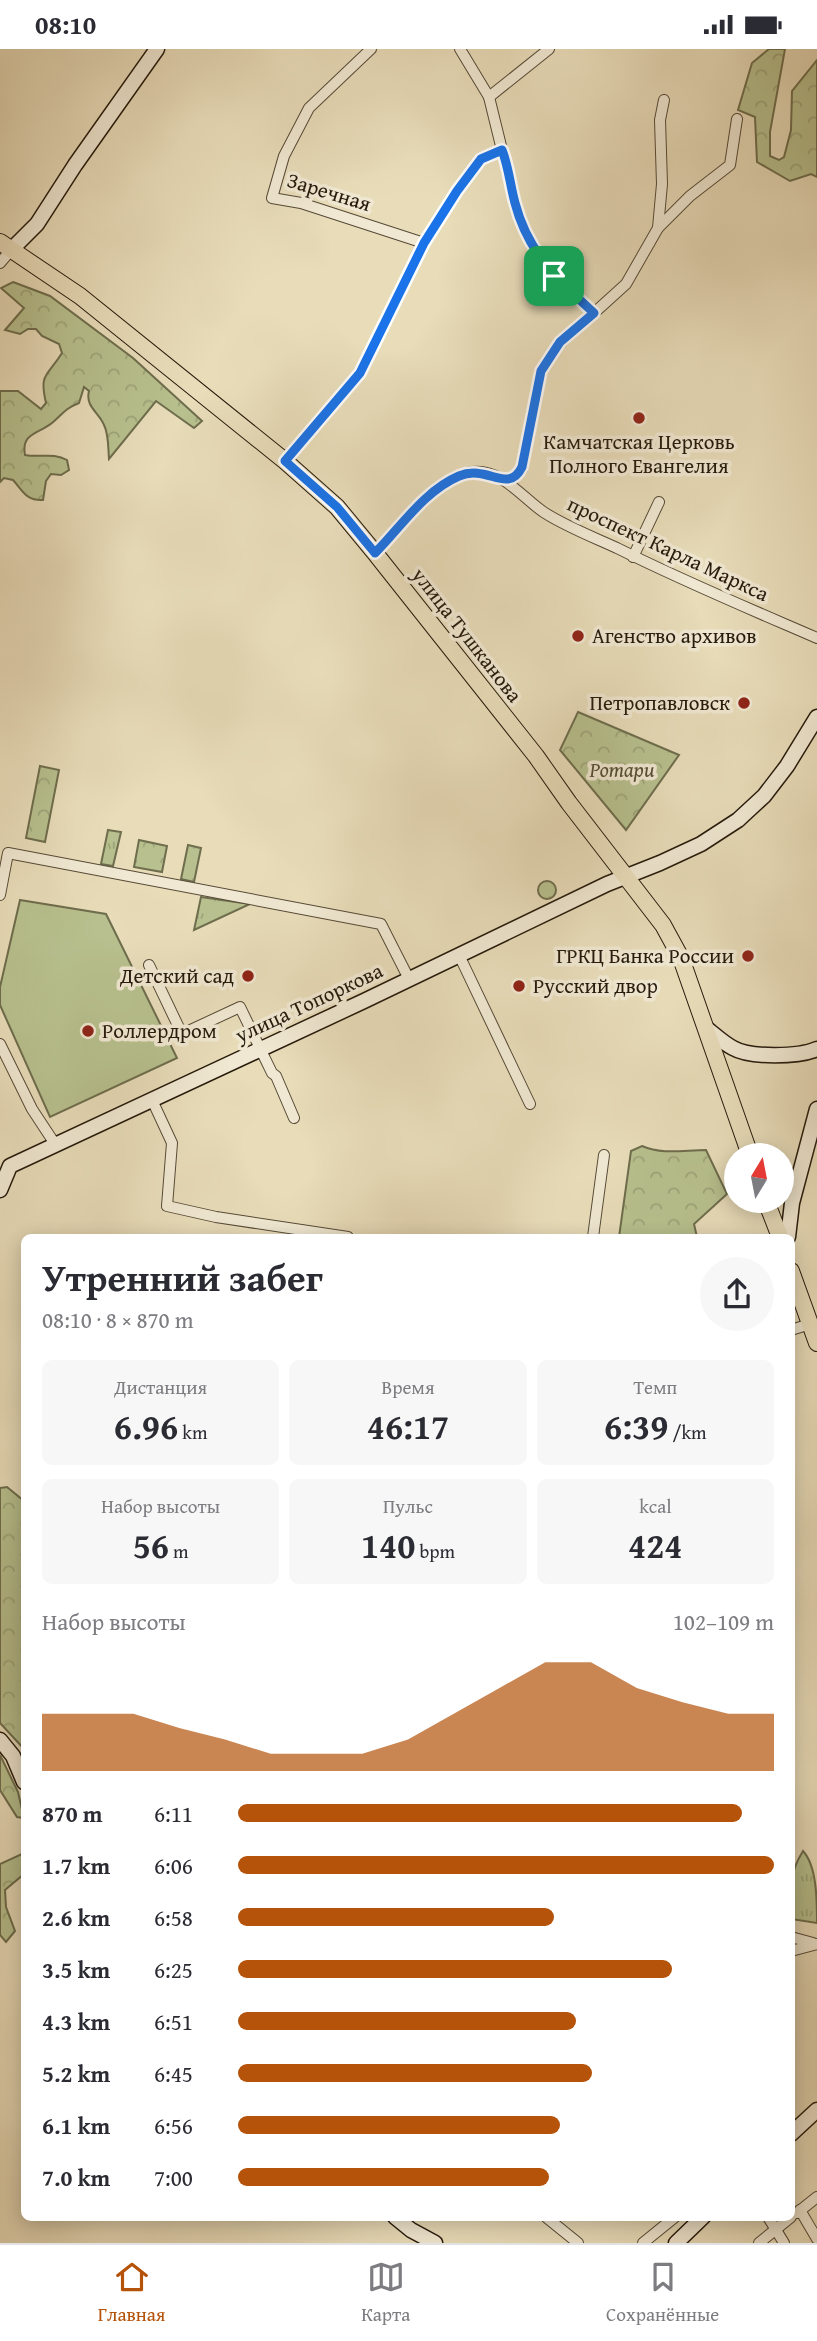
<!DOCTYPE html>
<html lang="ru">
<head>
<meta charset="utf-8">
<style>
	body { margin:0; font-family:"Gentium Book Plus",serif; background:#f7f7f7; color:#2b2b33; height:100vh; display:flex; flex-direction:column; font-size:26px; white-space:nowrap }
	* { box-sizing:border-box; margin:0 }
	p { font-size:23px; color:#7c7c81 }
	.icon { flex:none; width:38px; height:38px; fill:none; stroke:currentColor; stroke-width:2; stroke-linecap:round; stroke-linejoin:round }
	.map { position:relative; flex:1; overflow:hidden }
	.side { position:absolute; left:21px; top:1185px; width:774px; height:987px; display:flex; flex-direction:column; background:#fff; border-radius:10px; box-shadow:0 4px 18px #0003 }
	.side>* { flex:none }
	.needle { width:46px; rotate:10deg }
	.fabs { position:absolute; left:724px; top:1094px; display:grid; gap:14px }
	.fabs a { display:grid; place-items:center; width:70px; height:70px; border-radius:50%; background:#fff; box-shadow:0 4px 18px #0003; font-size:35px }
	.pin { position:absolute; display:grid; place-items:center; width:60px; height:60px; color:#fff; margin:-30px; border-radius:14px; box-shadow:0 4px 10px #0006 }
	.round { display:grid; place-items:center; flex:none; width:74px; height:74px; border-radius:37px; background:#f7f7f7 }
	.summary { display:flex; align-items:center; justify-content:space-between; height:119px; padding:0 21px }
	h1 { font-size:38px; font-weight:600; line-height:52px }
	.stats { display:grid; grid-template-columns:repeat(3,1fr); gap:10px; height:119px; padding:7px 21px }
	.stats div { display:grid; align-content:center; border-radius:10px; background:#f7f7f7; text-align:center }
	.stats b { font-size:35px; font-weight:600 }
	.stats small { font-size:19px; font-weight:400 }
	.stats p { font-size:19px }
	.chart { height:196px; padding:14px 21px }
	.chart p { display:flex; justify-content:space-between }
	.chart svg { width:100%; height:126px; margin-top:7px; fill:#b45309; opacity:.7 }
	ul { padding:0 21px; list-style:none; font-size:23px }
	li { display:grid; grid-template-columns:112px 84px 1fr; align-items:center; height:52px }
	li i { height:18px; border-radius:9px; background:#b45309 }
	.status { display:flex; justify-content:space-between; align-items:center; height:49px; padding:0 35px; background:#fff; direction:ltr }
	.status svg { height:19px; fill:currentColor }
	.dock { display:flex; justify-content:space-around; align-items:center; height:98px; border-top:2px solid #e1e1e2; background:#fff; font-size:19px; color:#7c7c81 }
	.dock a { display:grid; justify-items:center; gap:4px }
	.dock .current { color:#b45309 }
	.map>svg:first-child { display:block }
</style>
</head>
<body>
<div class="status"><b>08:10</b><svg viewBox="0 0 49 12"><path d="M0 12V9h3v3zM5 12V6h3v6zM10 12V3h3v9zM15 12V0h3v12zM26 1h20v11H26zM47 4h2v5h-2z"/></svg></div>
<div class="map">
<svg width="817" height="2194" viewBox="0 0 817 2194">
	<defs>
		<pattern id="grass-tufts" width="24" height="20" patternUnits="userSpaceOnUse" patternTransform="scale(1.75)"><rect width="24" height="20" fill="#b7c08e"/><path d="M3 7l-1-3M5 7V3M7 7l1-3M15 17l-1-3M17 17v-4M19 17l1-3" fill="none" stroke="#9da479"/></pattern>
		<pattern id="forest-crowns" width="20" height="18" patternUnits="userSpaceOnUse" patternTransform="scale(1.75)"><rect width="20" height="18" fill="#b7c08e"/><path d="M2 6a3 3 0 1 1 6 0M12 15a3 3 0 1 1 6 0" fill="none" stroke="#9da479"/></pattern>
	</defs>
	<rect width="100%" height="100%" fill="#e8dcb9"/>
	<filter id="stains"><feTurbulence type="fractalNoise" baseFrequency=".00286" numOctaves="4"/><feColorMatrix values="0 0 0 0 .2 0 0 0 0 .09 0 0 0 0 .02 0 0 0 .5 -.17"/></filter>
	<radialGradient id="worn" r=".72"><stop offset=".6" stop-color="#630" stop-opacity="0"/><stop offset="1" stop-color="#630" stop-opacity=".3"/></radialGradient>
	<!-- grass -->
	<g fill="url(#grass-tufts)" stroke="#6e6d4d" stroke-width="2">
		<path d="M108 781 121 783 113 817 101 815Z"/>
		<path d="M188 796 201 799 194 833 181 830Z"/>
		<circle cx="547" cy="841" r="9"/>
		<path d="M201 848 250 855 194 881Z"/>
		<path d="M803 1802C817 1817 817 1852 817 1874L791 1870C791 1842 787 1828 803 1802Z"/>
	</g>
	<!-- forest -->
	<g fill="url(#forest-crowns)" stroke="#6e6d4d" stroke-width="2">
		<path d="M769 0H785L770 83V107L779 111 784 108 791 81 792 42 817 11V128L811 125 790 132 757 113 755 68 738 61 752 14Z"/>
		<path d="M13 233 50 247 133 309 202 372 194 379 156 352 109 410C108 399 109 386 104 376 99 363 85 358 89 342L84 338 79 354C64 360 63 365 52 374 38 385 21 384 25 406 40 409 53 403 67 411L69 421 61 426 51 425 46 432 43 451C26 452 23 442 13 431L4 429 0 433V342H18L41 360 46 354C39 324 47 328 62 304L59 295 42 287 36 280H28L20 285 5 281 24 259 1 239Z"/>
		<path d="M578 663 679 706 626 781 560 701Z"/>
		<path d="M40 717 59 721 45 793 26 789Z"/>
		<path d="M139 791 167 797 162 823 134 818Z"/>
		<path d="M642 1097C663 1106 684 1101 706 1101L727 1145 694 1175 697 1188H619L631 1102Z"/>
		<path d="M7 1438 24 1452V1700L0 1674V1439Z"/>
		<path d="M0 1706 18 1743 24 1769 17 1768 0 1741Z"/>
		<path d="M24 1804V1825L5 1841 6 1858 15 1882 6 1893 0 1886V1815Z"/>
	</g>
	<!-- pitch -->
	<path fill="#b7c08e" stroke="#6e6d4d" stroke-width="2" d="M20 851 106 865 177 1009 50 1068 0 956V938Z"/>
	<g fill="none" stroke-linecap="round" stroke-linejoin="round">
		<!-- street casing -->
		<g stroke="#564a37" stroke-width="12">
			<g id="street">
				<path d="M371 0 309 59 284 107 272 149 301 154 424 194"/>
				<path d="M460 0 489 48 502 101"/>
				<path d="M489 48 549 0"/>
				<path d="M658 179 662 135 660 71 664 51"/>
				<path d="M0 214 12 200"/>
				<path d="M594 264 626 235 658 179 690 147 730 116 737 70"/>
				<path d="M285 412 360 324 424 194 457 142 481 109 502 101C509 119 511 136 515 154 528 204 557 231 594 264L560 294 541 322 522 420 514 429 503 431"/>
				<path d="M375 504C401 478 433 429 472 423 502 419 523 450 545 464 567 478 593 488 617 499 683 532 750 560 817 589"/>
				<path d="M633 508 659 453"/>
				<path d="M0 846 8 804 381 875 409 930"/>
				<path d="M459 906 530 1055"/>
				<path d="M149 916 182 985 240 958 272 1024 276 1027 294 1069"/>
				<path d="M0 995 32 1060 55 1095"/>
				<path d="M152 1051 172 1094 167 1157 216 1168 348 1188"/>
				<path d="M593 1188 604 1106"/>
				<path d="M791 1281 810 1275"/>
				<path d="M791 1888 813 1894"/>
				<path d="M791 1902 817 1895"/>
				<path d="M800 2161 817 2190"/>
				<path d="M797 2164 817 2148"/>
				<path d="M546 2168 578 2194"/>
				<path d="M768 2168 784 2194"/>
				<path d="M643 2194 675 2168"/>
				<path d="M759 2194 791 2168"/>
			</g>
		</g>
		<!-- secondary casing -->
		<g stroke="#261a0c" stroke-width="17">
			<g id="secondary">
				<path d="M12 200 37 175 75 116 157 0"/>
				<path d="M706 979C714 985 723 994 733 999 750 1009 799 1008 817 1000"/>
				<path d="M0 1141 10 1117 364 952 607 835 660 814 701 795 738 771 764 747 787 717 817 668"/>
				<path d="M788 1188 792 1154 817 1060"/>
				<path d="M0 1691 13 1707 24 1733"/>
				<path d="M791 2085 817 2061"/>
				<path d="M395 2168 411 2181 435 2194"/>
				<path d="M676 2194 703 2168"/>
			</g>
		</g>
		<!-- primary casing -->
		<g stroke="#261a0c" stroke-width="18">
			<g id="primary">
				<path d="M0 193 80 247 285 412 337 458 375 504 536 707 569 754 663 876 681 909 750 1106"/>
				<path d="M766 1152 780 1188"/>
				<path d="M791 1222 817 1294"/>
			</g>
		</g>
		<!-- street -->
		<use href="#street" stroke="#f0e8d2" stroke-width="10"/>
		<!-- secondary -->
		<use href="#secondary" stroke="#f0e8d2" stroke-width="14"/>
		<!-- primary -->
		<use href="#primary" stroke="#e8dcb9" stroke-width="16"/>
	</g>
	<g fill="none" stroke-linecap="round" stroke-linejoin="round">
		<!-- route casing -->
		<g stroke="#fff" stroke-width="14">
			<path id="route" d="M502 101C509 119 510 136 515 154 528 204 558 231 594 264L560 293 541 322 522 418C508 446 488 415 459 427 424 442 401 478 375 504L337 458 285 412 360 324 424 194 457 142 481 110Z"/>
		</g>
		<!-- route -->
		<use href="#route" stroke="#1a73e8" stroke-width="9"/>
	</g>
	<!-- markers -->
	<g fill="#8f2418" stroke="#f0e8d2" stroke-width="2.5">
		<circle cx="639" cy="369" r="7"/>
		<circle cx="578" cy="587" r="7"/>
		<circle cx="744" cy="654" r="7"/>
		<circle cx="748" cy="907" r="7"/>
		<circle cx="248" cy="927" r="7"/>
		<circle cx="519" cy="937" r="7"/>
		<circle cx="88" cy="982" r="7"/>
	</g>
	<g text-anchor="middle" stroke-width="7" stroke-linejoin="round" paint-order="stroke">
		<!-- street labels -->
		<g font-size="21" fill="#261a0c" stroke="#f0e8d2">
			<text transform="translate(329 143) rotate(17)" y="7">Заречная</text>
			<text transform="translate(668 500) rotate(25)" y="7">проспект Карла Маркса</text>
			<text transform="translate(467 586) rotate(52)" y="7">улица Тушканова</text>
			<text transform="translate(309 954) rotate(-25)" y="7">улица Топоркова</text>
		</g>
		<!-- poi labels -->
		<g font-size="21" fill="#261a0c" stroke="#f0e8d2" text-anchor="start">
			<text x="639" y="400" text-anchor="middle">Камчатская Церковь<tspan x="639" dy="24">Полного Евангелия</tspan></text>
			<text x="592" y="594">Агенство архивов</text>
			<text x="730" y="661" text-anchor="end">Петропавловск</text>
			<text x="734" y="914" text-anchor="end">ГРКЦ Банка России</text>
			<text x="234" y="934" text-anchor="end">Детский сад</text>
			<text x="533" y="944">Русский двор</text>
			<text x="102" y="989">Роллердром</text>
		</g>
		<!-- park labels -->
		<g font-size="21" font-style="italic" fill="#524c33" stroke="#f0e8d2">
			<text x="622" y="728">Ротари</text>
		</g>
	</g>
	<rect width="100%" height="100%" filter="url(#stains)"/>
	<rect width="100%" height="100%" fill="url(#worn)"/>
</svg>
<div class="fabs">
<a><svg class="needle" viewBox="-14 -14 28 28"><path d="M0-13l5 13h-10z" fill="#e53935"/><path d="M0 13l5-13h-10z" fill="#7c7c81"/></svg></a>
</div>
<div class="pin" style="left:554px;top:227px;background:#1e9e55"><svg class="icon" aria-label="arrive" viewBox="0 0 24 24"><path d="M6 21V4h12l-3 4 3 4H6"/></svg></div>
<section class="side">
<div class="summary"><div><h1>Утренний забег</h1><p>08:10 · 8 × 870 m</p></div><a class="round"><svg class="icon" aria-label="share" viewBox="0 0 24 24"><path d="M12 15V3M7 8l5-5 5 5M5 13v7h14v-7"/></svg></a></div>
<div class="stats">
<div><p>Дистанция</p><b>6.96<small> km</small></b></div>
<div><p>Время</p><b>46:17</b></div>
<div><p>Темп</p><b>6:39<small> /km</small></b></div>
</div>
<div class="stats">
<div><p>Набор высоты</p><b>56<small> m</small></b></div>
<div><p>Пульс</p><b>140<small> bpm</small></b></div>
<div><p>kcal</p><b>424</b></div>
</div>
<div class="chart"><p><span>Набор высоты</span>102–109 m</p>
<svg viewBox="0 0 160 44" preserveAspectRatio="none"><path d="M0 44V24L10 24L20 24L30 29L40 33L50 38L60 38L70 38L80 33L90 24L100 15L110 6L120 6L130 15L140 20L150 24L160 24V44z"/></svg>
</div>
<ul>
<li><b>870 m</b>6:11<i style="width:94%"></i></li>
<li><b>1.7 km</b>6:06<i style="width:100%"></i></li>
<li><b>2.6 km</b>6:58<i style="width:59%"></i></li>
<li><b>3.5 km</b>6:25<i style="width:81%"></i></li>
<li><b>4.3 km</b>6:51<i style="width:63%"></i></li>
<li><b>5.2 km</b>6:45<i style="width:66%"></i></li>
<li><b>6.1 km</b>6:56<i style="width:60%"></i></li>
<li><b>7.0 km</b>7:00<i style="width:58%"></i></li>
</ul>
</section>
</div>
<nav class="dock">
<a class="current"><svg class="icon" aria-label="home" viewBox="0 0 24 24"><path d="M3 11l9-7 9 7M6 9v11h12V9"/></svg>Главная</a>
<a><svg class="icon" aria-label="map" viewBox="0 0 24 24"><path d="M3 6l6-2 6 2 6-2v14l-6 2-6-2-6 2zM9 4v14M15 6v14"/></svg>Карта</a>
<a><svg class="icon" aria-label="saved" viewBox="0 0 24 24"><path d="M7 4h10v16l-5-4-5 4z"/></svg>Сохранённые</a>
</nav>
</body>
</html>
